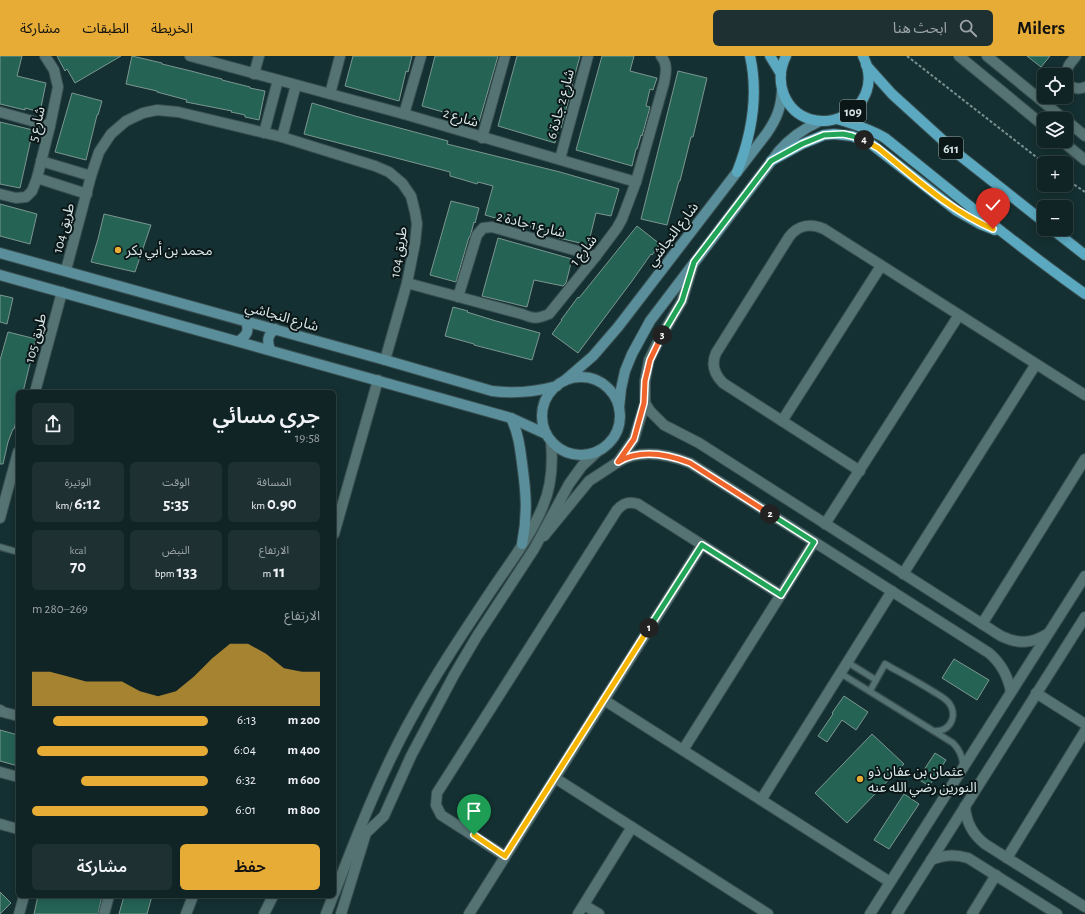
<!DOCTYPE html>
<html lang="ar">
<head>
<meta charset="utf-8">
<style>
	body { margin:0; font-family:"Alegreya Sans","Noto Sans Arabic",sans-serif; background:#1e3032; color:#f1f3f6; direction:rtl; height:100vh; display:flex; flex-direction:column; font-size:15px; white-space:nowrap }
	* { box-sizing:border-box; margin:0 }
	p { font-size:13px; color:#9ca4a7 }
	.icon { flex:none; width:22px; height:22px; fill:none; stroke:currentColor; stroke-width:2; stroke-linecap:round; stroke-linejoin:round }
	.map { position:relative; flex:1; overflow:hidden; direction:ltr }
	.side { position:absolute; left:16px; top:334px; width:320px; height:508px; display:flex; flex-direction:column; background:#102426; border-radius:6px; box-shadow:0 2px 10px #0003,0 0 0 1px #304143; direction:rtl }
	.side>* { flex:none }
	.controls { position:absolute; left:1037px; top:12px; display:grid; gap:8px }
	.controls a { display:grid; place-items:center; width:36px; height:36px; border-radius:6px; background:#102426; box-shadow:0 2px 10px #0003,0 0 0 1px #304143; font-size:20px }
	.pin { position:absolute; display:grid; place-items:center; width:34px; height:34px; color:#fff; margin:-41px -17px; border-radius:50% 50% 50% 0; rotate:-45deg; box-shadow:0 0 4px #0007 }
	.pin .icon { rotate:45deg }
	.km { position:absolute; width:20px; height:20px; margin:-10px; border-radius:50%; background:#222; color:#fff; font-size:11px; line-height:20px; text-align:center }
	.round { display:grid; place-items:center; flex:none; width:42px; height:42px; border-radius:6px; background:#1e3032 }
	.head { display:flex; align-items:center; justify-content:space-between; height:68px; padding:0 16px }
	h1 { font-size:22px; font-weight:600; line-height:30px }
	.stats { display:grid; grid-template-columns:repeat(3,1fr); gap:6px; height:68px; padding:4px 16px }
	.stats div { display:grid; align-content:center; border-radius:6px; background:#1e3032; text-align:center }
	.stats b { font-size:17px; font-weight:600 }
	.stats small { font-size:11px; font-weight:400 }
	.stats p { font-size:11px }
	.chart { height:112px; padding:8px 16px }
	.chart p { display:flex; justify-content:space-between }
	.chart svg { width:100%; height:72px; margin-top:4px; fill:#e6ac36; opacity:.7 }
	.primary-button { display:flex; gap:8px; margin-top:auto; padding:8px 16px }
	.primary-button a { flex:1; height:46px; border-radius:6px; background:#e6ac36; color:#111; font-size:16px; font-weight:600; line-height:46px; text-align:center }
	.primary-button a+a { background:#1e3032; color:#f1f3f6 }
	ul { padding:0 16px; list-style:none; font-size:13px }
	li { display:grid; grid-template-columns:64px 48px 1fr; align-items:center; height:30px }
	li i { height:10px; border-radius:5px; background:#e6ac36 }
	header { display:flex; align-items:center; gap:24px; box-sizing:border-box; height:56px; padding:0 20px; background:#e6ac36; color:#111 }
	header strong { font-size:19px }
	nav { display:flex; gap:22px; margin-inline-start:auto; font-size:14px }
	.search { width:280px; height:36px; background:#1e3032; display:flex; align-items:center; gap:10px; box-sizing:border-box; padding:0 14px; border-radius:6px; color:#9ca4a7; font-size:15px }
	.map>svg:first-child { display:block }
</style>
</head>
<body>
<header>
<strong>Milers</strong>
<div class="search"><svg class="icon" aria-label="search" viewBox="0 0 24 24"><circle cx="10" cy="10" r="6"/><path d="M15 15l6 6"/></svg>ابحث هنا</div>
<nav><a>الخريطة</a><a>الطبقات</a><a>مشاركة</a></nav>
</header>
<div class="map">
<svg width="1085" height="858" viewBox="0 0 1085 858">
	<rect width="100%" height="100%" fill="#153032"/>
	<!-- building -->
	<g fill="#256355" stroke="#7b978f">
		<path d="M0 0H22L17 20 46 27 40 56 25 52V54L0 48Z"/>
		<path d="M57 0H121L75 27 67 13 65 15Z"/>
		<path d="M132 0 162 7V8L191 15 206 19 222 23V24L250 31V32L265 35 259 64 245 61V59L231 56 232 55 186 46 187 44 157 36V35L126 28Z"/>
		<path d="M353 0H412L408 16 406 15 399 45 345 30Z"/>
		<path d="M435 0H498L479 66 422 50Z"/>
		<path d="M517 0H580L572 29H573L569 42 561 72H559L555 87 498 70Z"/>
		<path d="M602 0H634L630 15 657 22 653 34 650 33 646 50 650 51 642 80 641 79 637 93H636L632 110 576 94Z"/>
		<path d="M1027 0H1050L1041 11Z"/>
		<path d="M678 15 707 22 693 81H691L680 125H679L667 169 641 163Z"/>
		<path d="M72 37 102 45 98 59H97L86 104 55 96Z"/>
		<path d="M312 47 355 60 448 85 447 88 560 116 619 133 611 160 596 157 588 189 559 182 560 180 544 176V175L530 171V169L500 161 499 163 485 159 493 130 478 126 477 128 464 124 450 120V116L304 78Z"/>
		<path d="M0 66 33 74 20 132 0 128Z"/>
		<path d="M451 145 479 152 475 167 474 166 470 181H469L456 226 430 219Z"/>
		<path d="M0 148 37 158 30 188 0 180Z"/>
		<path d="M104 158 151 169 135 216 91 206 98 183Z"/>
		<path d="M637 170 660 188 652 199 651 198 632 225 578 297 552 278 562 264H561L578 241 579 242Z"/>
		<path d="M498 182 572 203 566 227 563 230 534 224 527 251 482 240Z"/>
		<path d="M0 239 13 242 7 268 0 266Z"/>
		<path d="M453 251 468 255 467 256 496 265 540 277 532 304 474 289V288L445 280Z"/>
		<path d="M8 276 36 283 23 336H18V358L14 373H13L8 386 3 408H0V304Z"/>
		<path d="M954 603 989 624 977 644 942 622Z"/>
		<path d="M844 640 868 656 856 674 842 664 827 686 818 680 833 658 832 657Z"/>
		<path d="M0 674 18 679V710L0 705Z"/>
		<path d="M872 678 904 708 847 767 815 737Z"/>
		<path d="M935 697 946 704 929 730 918 723Z"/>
		<path d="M904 738 919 748 889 793 874 784Z"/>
		<path d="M0 836 11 847 0 858Z"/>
		<path d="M38 840H102L98 858H34Z"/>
		<path d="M124 840H152L147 858H119Z"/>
	</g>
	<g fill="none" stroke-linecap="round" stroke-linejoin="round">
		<!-- service casing -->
		<g stroke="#384e50" stroke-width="8">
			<g id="service">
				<path d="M0 491 18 496"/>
				<path d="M847 606 876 624"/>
				<path d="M840 617 953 687C960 694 963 702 963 711"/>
				<path d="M870 635 885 608C901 617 918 626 934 636 939 639 945 642 949 647 953 652 954 659 952 664 949 672 942 675 935 675"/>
			</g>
		</g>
		<!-- minor casing -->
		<g stroke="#384e50" stroke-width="12">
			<g id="minor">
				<path d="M190 0 404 58 636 126"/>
				<path d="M254 18 259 0"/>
				<path d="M1065 19 1069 9 1076 0"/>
				<path d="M1066 25C1069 32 1078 34 1085 31"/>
				<path d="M330 38 340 0"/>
				<path d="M0 56 50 70"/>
				<path d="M404 58 421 0"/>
				<path d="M264 77 278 24"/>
				<path d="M282 81 296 29"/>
				<path d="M482 82 505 0"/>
				<path d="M560 103 588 0"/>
				<path d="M41 105 91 120"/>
				<path d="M37 122 87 138"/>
				<path d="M0 138 16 142 26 141 32 135 37 122 50 70 58 31 54 14 45 0"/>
				<path d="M66 214 91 120 99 96 111 78 126 65 143 57 157 54 178 56 282 81 375 110 389 116 402 127 411 140 415 156 417 168 415 187 407 227 385 304"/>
				<path d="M407 227 522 258C534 263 537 263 549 258L596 200 617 172 622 163 636 126 664 27C666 17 668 8 661 0"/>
				<path d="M458 241 477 179 483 172 492 171 596 200"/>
				<path d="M35 336 62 236"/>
				<path d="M645 347 650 355 664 369 699 387 1001 580C1018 588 1031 588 1047 578"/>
				<path d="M782 365 881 210"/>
				<path d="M618 406C640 393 667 398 690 407L989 597C1002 608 1008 620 1011 636"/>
				<path d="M860 415 723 327C714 318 711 308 716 297L789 181C798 169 811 167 824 173L1085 339"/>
				<path d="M0 462 18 396"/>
				<path d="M825 468 959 259"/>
				<path d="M334 478 378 324"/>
				<path d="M544 480 589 425 618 406 634 383 645 347V325L649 304 660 282 682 245 693 209"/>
				<path d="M903 518 1036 308"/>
				<path d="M982 568 1085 403"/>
				<path d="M1036 637 1085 668"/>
				<path d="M604 644 890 826"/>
				<path d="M0 654 3 656 18 660"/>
				<path d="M683 694 814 486"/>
				<path d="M0 716 18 721"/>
				<path d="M555 722 768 858"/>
				<path d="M761 744 892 535"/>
				<path d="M965 750C966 766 972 778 985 788L1085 851"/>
				<path d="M0 768 18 773"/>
				<path d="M505 800 441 759 436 749 437 737 617 454C623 447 629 445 638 448L781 539"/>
				<path d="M1007 802 1085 675"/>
				<path d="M931 804C944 799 954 798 968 802L1057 858"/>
				<path d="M584 849 599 858"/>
				<path d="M19 858 24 840"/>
				<path d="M104 858 109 840"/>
				<path d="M186 858 193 840"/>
				<path d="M264 858 273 840"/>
				<path d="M469 858 702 489"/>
				<path d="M578 858 632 771"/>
				<path d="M972 858 996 819"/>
			</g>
		</g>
		<!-- tertiary casing -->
		<g stroke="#384e50" stroke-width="12">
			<g id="tertiary">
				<path d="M959 0 1044 70"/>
				<path d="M987 0 1064 63"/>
				<path d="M1066 64 1085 80"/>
				<path d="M1062 85 1085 104"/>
				<path d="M334 838C357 779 380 719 411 663 435 619 463 577 491 535 509 508 531 480 543 450 552 429 553 407 551 385"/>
				<path d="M326 858 333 840"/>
				<path d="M341 858 366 777 384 760 411 700 454 619 477 580 534 493 569 428 582 410 598 395"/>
				<path d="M870 858 1085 520"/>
				<path d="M897 858 1085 561"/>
			</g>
		</g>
		<!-- secondary casing -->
		<g stroke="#384e50" stroke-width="12">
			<g id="secondary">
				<path d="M0 197 385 304 492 335C515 338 535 336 557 330"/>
				<path d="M0 219 511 362 546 378"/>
				<path d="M239 285C248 278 249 275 246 265"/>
				<path d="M270 294C267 284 267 280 275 273"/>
				<circle cx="581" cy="360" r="39"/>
				<path d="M564 325 593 300 618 271 767 77C777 62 781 52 782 34"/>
				<path d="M619 352 621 333 625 315 632 298 650 265 779 95C791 81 803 73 820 65"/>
				<path d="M511 362C518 376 520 391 522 407 526 436 528 458 522 488"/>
			</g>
		</g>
		<!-- primary casing -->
		<g stroke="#384e50" stroke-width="12">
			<g id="primary">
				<path d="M770 0 781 18"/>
				<path d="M786 0C780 12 779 26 784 39 806 91 891 58 863 0"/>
				<path d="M866 9 892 38 958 98 1044 166"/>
				<path d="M837 63C854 68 870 73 885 82 951 135 1016 189 1085 238"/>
				<path d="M771 105 802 88 824 79 834 78 852 80 870 87 957 155 980 168 995 174"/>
				<path d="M737 116C752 78 759 40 750 0"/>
				<path d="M1052 173 1085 199"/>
			</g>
		</g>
		<!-- path -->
		<g stroke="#7b9091" stroke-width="2" stroke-dasharray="3 2" stroke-linecap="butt">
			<path d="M907 0 1044 107"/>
			<path d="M1066 123 1085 136"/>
		</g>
		<!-- service -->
		<use href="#service" stroke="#567374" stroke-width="5.5"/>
		<!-- minor -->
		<use href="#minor" stroke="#567374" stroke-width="10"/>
		<!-- tertiary -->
		<use href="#tertiary" stroke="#567374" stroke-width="10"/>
		<!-- secondary -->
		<use href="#secondary" stroke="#598e9a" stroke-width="10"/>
		<!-- primary -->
		<use href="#primary" stroke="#5ba9c0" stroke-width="10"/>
	</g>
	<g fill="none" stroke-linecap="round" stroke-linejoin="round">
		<!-- split-1 casing -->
		<g stroke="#fff" stroke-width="8">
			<path id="split-1" d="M474 779 505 800 649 572"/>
		</g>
		<!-- split-2 casing -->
		<g stroke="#fff" stroke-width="8">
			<path id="split-2" d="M649 572 702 489 781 539 814 486 770 458"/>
		</g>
		<!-- split-3 casing -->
		<g stroke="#fff" stroke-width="8">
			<path id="split-3" d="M662 279 650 304 645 325 644 347 634 383 618 406C640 393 667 398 690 407L770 458"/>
		</g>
		<!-- split-4 casing -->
		<g stroke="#fff" stroke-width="8">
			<path id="split-4" d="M662 279 682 245 694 206 771 105 802 88 824 79 843 78 852 80 864 84"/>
		</g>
		<!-- split-5 casing -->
		<g stroke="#fff" stroke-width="8">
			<path id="split-5" d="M864 84 878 92C914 121 949 154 993 173"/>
		</g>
		<!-- split-1 -->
		<use href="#split-1" stroke="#f5b400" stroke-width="5"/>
		<!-- split-2 -->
		<use href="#split-2" stroke="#22a559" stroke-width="5"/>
		<!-- split-3 -->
		<use href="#split-3" stroke="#f0652b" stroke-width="5"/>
		<!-- split-4 -->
		<use href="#split-4" stroke="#22a559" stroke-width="5"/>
		<!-- split-5 -->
		<use href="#split-5" stroke="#f5b400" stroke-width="5"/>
	</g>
	<!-- markers -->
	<g fill="#e6ac36" stroke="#0b1617" stroke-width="1.5">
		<circle cx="118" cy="194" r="4"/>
		<circle cx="860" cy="723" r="4"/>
	</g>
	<g text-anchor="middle" stroke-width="4" stroke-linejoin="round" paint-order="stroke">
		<!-- shield labels -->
		<g fill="#0b1617" stroke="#9aa8a9" stroke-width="1">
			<rect x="840" y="44" width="26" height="22" rx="3"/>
			<rect x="939" y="81" width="24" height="22" rx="3"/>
		</g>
		<g font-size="13" font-weight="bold" fill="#d8e7e8">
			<text x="853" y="60">109</text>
			<text x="951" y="97">611</text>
		</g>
		<!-- street labels -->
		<g font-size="14" fill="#d8e7e8" stroke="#0b1617">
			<text transform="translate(560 48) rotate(-75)" y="5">شارع 2 جادة 6</text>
			<text transform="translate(461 61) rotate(17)" y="5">شارع 2</text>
			<text transform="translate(36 68) rotate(-77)" y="5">شارع 5</text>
			<text transform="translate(531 168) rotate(14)" y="5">شارع 1 جادة 2</text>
			<text transform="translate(63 172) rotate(-75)" y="5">طريق 104</text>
			<text transform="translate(672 178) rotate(-53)" y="5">شارع النجاشي</text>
			<text transform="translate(583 194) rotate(-52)" y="5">شارع 1</text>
			<text transform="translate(398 196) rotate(-81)" y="5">طريق 104</text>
			<text transform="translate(282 260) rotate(16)" y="5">شارع النجاشي</text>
			<text transform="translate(35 282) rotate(-75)" y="5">طريق 105</text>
		</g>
		<!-- poi labels -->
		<g font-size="14" fill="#d8e7e8" stroke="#0b1617" text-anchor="start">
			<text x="126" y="199">محمد بن أبي بكر</text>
			<text x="868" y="720">عثمان بن عفان ذو<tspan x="868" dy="16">النورين رضي الله عنه</tspan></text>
		</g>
	</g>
</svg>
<div class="controls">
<a><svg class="icon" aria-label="locate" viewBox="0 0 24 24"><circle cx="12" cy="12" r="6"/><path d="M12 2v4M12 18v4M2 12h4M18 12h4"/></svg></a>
<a><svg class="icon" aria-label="layers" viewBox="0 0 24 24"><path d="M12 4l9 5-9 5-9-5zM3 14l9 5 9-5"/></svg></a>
<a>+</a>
<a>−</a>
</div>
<div class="pin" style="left:474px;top:779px;background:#1e9e55"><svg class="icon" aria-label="arrive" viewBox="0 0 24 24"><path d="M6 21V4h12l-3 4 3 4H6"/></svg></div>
<div class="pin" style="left:993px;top:173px;background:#d93025"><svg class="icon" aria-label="check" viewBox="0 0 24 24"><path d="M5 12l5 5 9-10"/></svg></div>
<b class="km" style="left:649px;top:572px">1</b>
<b class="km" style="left:770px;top:458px">2</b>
<b class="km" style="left:662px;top:279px">3</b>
<b class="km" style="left:864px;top:84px">4</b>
<section class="side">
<div class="head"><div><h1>جري مسائي</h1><p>19:58</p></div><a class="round"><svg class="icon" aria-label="share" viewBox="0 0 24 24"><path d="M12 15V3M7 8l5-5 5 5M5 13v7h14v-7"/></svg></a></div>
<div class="stats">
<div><p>المسافة</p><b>0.90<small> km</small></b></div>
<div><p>الوقت</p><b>5:35</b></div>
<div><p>الوتيرة</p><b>6:12<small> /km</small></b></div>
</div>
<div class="stats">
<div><p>الارتفاع</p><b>11<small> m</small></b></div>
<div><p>النبض</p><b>133<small> bpm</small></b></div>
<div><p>kcal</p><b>70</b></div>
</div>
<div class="chart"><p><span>الارتفاع</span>269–280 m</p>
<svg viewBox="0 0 160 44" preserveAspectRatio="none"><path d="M0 44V23L10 23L20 26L30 29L40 29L50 29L60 35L70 38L80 35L90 26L100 15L110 6L120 6L130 12L140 21L150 23L160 23V44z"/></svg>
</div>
<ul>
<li><b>200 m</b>6:13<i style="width:88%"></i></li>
<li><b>400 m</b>6:04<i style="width:97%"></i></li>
<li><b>600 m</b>6:32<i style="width:72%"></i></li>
<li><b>800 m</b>6:01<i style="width:100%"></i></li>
</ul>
<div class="primary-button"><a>حفظ</a><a>مشاركة</a></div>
</section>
</div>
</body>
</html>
